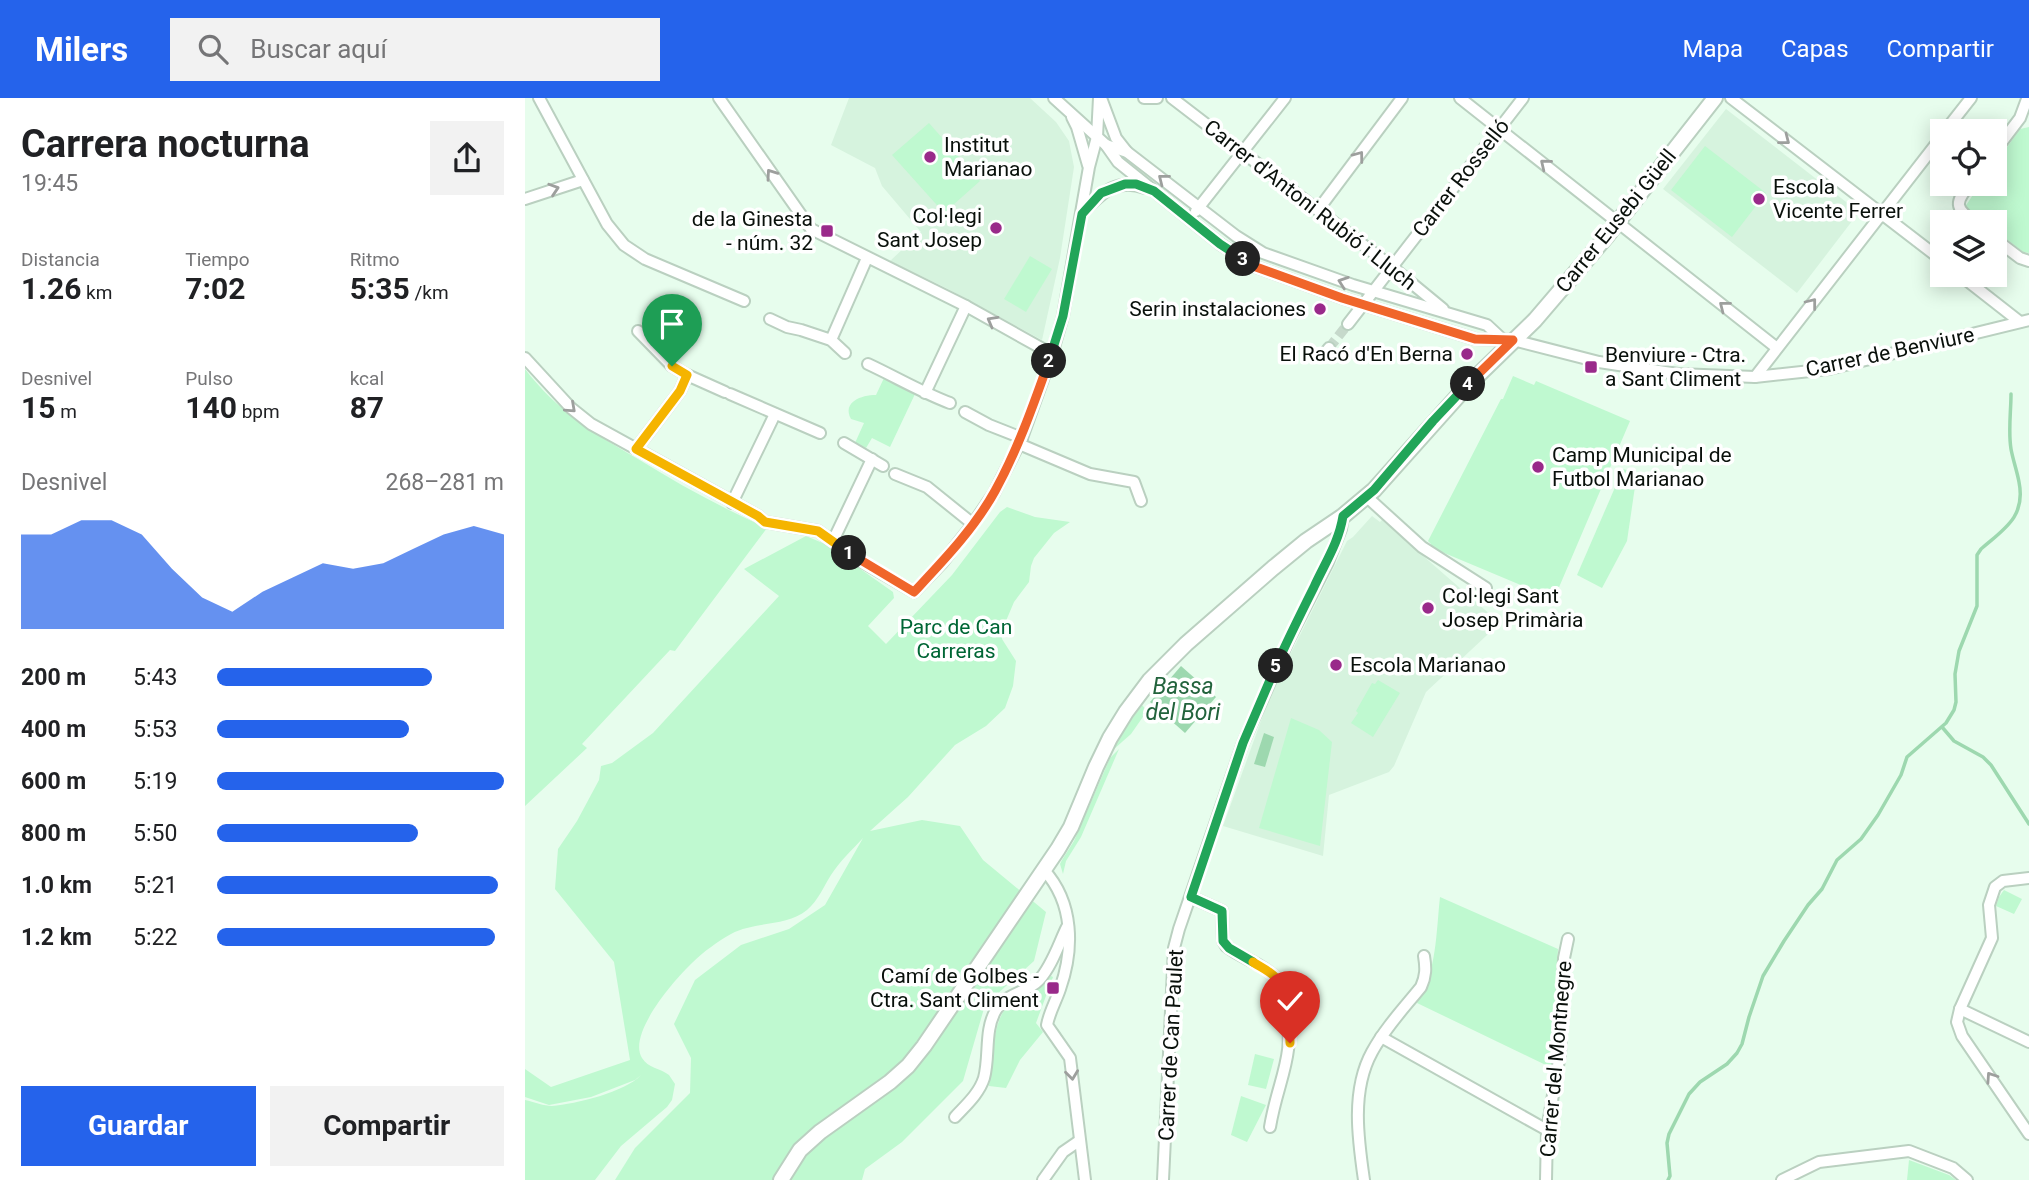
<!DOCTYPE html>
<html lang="es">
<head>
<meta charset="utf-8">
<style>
	body { margin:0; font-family:Roboto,sans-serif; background:#f2f2f2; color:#202124; height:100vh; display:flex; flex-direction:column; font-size:26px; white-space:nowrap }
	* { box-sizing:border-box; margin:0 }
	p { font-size:23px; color:#757577 }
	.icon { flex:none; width:38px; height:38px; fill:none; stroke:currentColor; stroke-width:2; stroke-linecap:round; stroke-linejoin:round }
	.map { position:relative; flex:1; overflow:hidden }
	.sheet { display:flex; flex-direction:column; background:#fff; width:525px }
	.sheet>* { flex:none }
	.tools { position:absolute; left:1405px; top:21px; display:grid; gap:14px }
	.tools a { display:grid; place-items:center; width:77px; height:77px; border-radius:0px; background:#fff; box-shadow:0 4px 18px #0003; font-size:35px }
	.pin { position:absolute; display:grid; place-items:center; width:60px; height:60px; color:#fff; margin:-72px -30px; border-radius:50% 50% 50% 0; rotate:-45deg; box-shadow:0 0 7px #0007 }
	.pin .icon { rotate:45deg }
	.km { position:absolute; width:35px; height:35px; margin:-18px; border-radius:50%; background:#222; color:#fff; font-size:19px; line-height:35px; text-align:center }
	.round { display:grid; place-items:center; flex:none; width:74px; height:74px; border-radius:0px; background:#f2f2f2 }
	.summary { display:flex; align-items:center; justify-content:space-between; height:119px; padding:0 21px }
	h1 { font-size:38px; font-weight:700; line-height:52px }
	.stats { display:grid; grid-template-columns:repeat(3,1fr); gap:10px; height:119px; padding:7px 21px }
	.stats div { display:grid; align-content:center }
	.stats b { font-size:30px; font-weight:700 }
	.stats small { font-size:19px; font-weight:400 }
	.stats p { font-size:19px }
	.chart { height:196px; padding:14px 21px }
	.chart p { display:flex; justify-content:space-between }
	.chart svg { width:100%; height:126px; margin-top:7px; fill:#2563eb; opacity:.7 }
	.cta { display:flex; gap:14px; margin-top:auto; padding:14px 21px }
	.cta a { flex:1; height:80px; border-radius:0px; background:#2563eb; color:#fff; font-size:28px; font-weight:700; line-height:80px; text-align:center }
	.cta a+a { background:#f2f2f2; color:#202124 }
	ul { padding:0 21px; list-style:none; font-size:23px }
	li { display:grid; grid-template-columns:112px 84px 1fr; align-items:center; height:52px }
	li i { height:18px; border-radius:9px; background:#2563eb }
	header { display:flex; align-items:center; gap:42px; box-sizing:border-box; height:98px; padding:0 35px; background:#2563eb; color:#fff }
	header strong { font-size:33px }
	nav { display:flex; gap:38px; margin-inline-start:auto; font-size:24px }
	.search { width:490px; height:63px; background:#f2f2f2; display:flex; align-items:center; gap:18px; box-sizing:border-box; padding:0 24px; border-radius:0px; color:#757577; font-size:26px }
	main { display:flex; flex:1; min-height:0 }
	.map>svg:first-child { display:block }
</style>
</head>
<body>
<header>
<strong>Milers</strong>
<div class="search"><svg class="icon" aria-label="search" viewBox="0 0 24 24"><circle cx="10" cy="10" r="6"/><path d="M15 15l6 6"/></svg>Buscar aquí</div>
<nav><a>Mapa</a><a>Capas</a><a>Compartir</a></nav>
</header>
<main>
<section class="sheet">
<div class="summary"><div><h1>Carrera nocturna</h1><p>19:45</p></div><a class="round"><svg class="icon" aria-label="share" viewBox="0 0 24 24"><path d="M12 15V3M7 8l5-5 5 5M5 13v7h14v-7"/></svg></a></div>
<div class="stats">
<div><p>Distancia</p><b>1.26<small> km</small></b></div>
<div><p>Tiempo</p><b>7:02</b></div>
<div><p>Ritmo</p><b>5:35<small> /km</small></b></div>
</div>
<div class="stats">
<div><p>Desnivel</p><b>15<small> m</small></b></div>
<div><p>Pulso</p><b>140<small> bpm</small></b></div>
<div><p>kcal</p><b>87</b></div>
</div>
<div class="chart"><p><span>Desnivel</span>268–281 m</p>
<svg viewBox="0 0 160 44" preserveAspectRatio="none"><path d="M0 44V11L10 11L20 6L30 6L40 11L50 23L60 33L70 38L80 31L90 26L100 21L110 23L120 21L130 16L140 11L150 8L160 11V44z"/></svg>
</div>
<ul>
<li><b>200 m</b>5:43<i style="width:75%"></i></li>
<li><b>400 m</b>5:53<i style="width:67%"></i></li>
<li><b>600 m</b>5:19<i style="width:100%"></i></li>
<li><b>800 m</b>5:50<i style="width:70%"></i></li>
<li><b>1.0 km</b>5:21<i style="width:98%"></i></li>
<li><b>1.2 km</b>5:22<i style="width:97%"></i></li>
</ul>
<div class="cta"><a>Guardar</a><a>Compartir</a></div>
</section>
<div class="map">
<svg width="1504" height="1082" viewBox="0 0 1504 1082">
	<rect width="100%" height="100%" fill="#e7fded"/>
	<!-- built -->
	<g fill="#d6f3de">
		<path d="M324 0H505L531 24 544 43 549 69 535 160 517 242 421 190 365 163 396 134 357 88 350 70 306 47Z"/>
		<path d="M1201 11 1334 114 1272 195 1138 91Z"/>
		<path d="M847 418 855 424 857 422 975 525 901 594 869 668 864 674 804 697 798 758 698 728 746 595 822 443 828 439Z"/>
	</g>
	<!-- green -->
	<g fill="#bff9d0">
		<path d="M404 25 455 83 419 115 367 57Z"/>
		<path d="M1504 29V155L1498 154 1470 132V124H1460L1440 109 1455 86H1470V66L1495 31Z"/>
		<path d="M1180 48 1241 95 1207 139 1146 92Z"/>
		<path d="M505 158 527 171 501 214 479 201Z"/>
		<path d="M0 271C32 313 69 335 113 361 155 387 197 410 242 430L150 553 145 552 57 646 62 650 0 708Z"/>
		<path d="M988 278 1009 287 1011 283 1105 323 1029 501 905 449 906 446 903 443 976 301H978Z"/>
		<path d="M359 280 390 296 365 349 347 340 341 350 330 345 339 325 326 321C317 304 336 297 351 297Z"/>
		<path d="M1098 371 1112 375 1102 443 1077 490 1052 477Z"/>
		<path d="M482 409 510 419 545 424 529 435 509 460 506 468 504 484 489 504 478 530 477 541 491 563 488 588 480 610 461 628 430 647 383 699 345 733 397 722 435 728 458 762 521 814 509 863 460 907 438 983 377 1044 340 1071 337 1082H90L110 1050 165 995 166 960 149 926 170 882 216 847 264 831 300 807 338 740C327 752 315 763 306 777 299 788 293 803 282 812 261 829 230 823 206 836 192 844 178 854 167 865 150 881 102 936 117 960 123 970 135 970 144 977 146 980 148 983 150 986L147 1002 142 1009 96 1048 70 1082H0V1002C9 1004 19 1008 27 1008 51 1006 100 994 116 977L110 982 66 999 24 1007 0 999V971L26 989 105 962 89 864 30 791 33 751 52 723 74 682 76 668 87 665 128 635 254 498 219 471 281 438 300 446 368 494 369 500 343 528 361 546 427 477 475 414Z"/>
		<path d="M853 582 875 595 848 639 826 625 833 615 831 613 847 585 850 586Z"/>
		<path d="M617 607 622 613 606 636 589 651 601 629Z"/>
		<path d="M766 620 794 632 807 644 795 748 734 730Z"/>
		<path d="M594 651 556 739 541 763 538 776 535 766 537 762 549 743 585 660Z"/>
		<path d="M1479 792 1497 801 1489 816 1471 808 1474 799Z"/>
		<path d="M915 799 1033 851 1027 970 892 905C912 873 911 835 915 799Z"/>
		<path d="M526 878 528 879 511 925 518 934 495 962 481 990 464 988C467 966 467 918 486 905 501 896 515 892 526 878Z"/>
		<path d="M730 956 749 961 741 991 723 987Z"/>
		<path d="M716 998 741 1007 722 1044 706 1037Z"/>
		<path d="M1384 1062 1424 1077 1431 1082H1382Z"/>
	</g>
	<!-- water -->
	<g fill="#9dd8af">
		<path d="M656 568 691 599 660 635 625 604Z"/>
		<path d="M739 635 749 639 740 669 729 666Z"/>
	</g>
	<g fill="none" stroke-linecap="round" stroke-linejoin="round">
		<!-- stream -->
		<g stroke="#9dd8af" stroke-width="3.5">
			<path d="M1417 629 1429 643 1458 659 1466 667 1504 726"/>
			<path d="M1143 1082 1145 1078 1142 1045 1144 1036 1164 996 1175 984 1202 966 1212 955 1217 946 1224 919 1238 878 1259 843 1283 807 1297 791 1312 762 1336 741 1353 717 1376 677 1382 659 1421 625 1429 612 1431 604 1430 576 1434 553 1452 508V457L1456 451C1479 431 1501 419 1494 384 1492 373 1488 362 1486 351 1483 333 1486 314 1486 296"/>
		</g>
		<!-- minor-tunnel -->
		<path stroke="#c6d9cb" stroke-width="10" stroke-dasharray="10 5" stroke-linecap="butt" d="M804 250 823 226"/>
		<!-- minor casing -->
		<g stroke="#bad0c0" stroke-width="14">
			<g id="minor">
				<path d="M14 0 82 126 99 147 120 161 219 203"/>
				<path d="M194 0 286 131 441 208 527 256"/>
				<path d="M529 0 581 47 593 64 695 146 731 169 817 200 950 241 988 242 1074 264 1153 276 1230 279 1304 271 1504 222"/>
				<path d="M576 0 591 40 602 54"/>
				<path d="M619 0H632"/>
				<path d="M647 0 867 169 918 211"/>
				<path d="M935 0 1252 250"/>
				<path d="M1206 0 1418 163"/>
				<path d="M547 19 552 29 563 67"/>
				<path d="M1420 33 1446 0"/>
				<path d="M581 47 602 54 711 138 738 155 828 187 962 227 977 241"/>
				<path d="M1470 53 1495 20 1502 1"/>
				<path d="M1445 86C1430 105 1429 109 1449 124"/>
				<path d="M0 101 58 82"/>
				<path d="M793 112 877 0"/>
				<path d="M671 113 760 0"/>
				<path d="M557 115C576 96 591 79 620 90"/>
				<path d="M1470 141 1495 160 1504 163"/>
				<path d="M1435 177 1495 224"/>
				<path d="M245 221 262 229 276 232 306 242 320 255"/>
				<path d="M823 226 998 0"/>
				<path d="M113 233 147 268 162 277 200 294"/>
				<path d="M306 242 342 160"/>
				<path d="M800 255 804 250"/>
				<path d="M0 260 46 310 66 326 233 418 240 424 293 433 329 459 389 494 417 465 448 426 469 395 497 340 527 256 538 218 564 69 572 39 574 0"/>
				<path d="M343 266C371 279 396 294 425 305"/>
				<path d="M1230 279 1418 37"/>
				<path d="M400 295 441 208"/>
				<path d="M205 296 295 335"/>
				<path d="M440 314 464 327 497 340"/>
				<path d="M319 345 358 368"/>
				<path d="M494 346 565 376 609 384 616 403"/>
				<path d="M111 351 155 293 162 277"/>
				<path d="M370 376 402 389 448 426"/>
				<path d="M842 399 897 449 961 490"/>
				<path d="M207 405 250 316"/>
				<path d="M308 443 347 361"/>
				<path d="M519 772C549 805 549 851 535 891 531 903 524 915 522 927L545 960 560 1082"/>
				<path d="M1504 780 1478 783 1470 789 1464 807 1467 840 1435 911 1432 924 1437 938 1504 1036"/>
				<path d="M666 799 697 813 698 843 701 848C716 860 738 866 751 880 757 887 758 897 760 906 772 958 753 980 745 1029"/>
				<path d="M1435 911 1504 944"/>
				<path d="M856 939 1022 1032"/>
				<path d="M430 1019C440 1008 454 996 459 980 465 958 459 932 471 912 481 895 502 895 514 882 527 868 534 845 542 829"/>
				<path d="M518 1082 538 1054 554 1043"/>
				<path d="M638 1082 649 850 654 831 718 645 764 541 803 464 816 431 818 418"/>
				<path d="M839 1082C833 1041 826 992 847 954 860 930 879 910 896 889 901 878 901 870 899 858"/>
				<path d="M1021 1082 1022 1032 1035 956 1039 860 1043 841"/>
				<path d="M1257 1082 1294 1064 1384 1053 1428 1070 1442 1082"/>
			</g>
		</g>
		<!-- tertiary casing -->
		<g stroke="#bad0c0" stroke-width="18">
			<path id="tertiary" d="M256 1082 275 1052 295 1034 365 984 383 968 399 948 533 751 546 729 571 669 585 640 601 614 625 582 661 546 748 470 781 443 818 418 849 392 941 289 1010 222 1081 139 1190 0"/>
		</g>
		<!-- minor -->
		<use href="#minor" stroke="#fff" stroke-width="10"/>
		<!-- tertiary -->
		<use href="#tertiary" stroke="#fff" stroke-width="14"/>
	</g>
	<!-- one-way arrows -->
	<defs><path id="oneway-chevron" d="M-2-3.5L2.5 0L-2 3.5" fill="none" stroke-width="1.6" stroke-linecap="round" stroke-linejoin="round" transform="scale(1.75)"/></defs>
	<g stroke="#9d9f9d">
		<use href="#oneway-chevron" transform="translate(1260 42) rotate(38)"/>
		<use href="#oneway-chevron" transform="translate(834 58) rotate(-53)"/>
		<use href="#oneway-chevron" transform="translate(1020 66) rotate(-141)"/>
		<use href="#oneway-chevron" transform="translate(246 76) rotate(-125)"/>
		<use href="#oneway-chevron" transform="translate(638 81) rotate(-142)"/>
		<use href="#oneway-chevron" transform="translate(29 91) rotate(-18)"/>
		<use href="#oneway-chevron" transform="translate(818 184) rotate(-161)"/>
		<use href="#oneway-chevron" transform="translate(1287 205) rotate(-52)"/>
		<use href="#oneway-chevron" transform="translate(1199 208) rotate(-142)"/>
		<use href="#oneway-chevron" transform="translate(467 223) rotate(-151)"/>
		<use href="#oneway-chevron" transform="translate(46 310) rotate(42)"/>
		<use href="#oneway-chevron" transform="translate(547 977) rotate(83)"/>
		<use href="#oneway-chevron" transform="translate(1466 979) rotate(-124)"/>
	</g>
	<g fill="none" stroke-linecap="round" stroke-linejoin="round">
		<!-- split-1 casing -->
		<g stroke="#fff" stroke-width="14">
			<path id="split-1" d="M147 268 162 277 155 293 111 351 233 418 240 424 293 433 324 455"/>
		</g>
		<!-- split-2 casing -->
		<g stroke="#fff" stroke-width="14">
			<path id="split-2" d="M324 455 389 494C418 463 449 431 470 393 493 351 508 308 524 263"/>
		</g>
		<!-- split-3 casing -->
		<g stroke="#fff" stroke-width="14">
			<path id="split-3" d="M524 263 538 218 557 116 576 95 600 86H611L629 93 695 146 718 161"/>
		</g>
		<!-- split-4 casing -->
		<g stroke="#fff" stroke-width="14">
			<path id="split-4" d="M718 161 731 169 817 200 950 241 988 242 943 286"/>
		</g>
		<!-- split-5 casing -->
		<g stroke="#fff" stroke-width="14">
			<path id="split-5" d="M751 568C763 541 776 515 789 489 800 465 814 444 818 418L849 392 908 323 943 286"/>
		</g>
		<!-- split-6 casing -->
		<g stroke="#fff" stroke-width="14">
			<path id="split-6" d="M728 864 704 850 698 843 697 813 666 799 718 645 751 568"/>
		</g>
		<!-- split-7 casing -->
		<g stroke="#fff" stroke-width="14">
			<path id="split-7" d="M728 864C735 869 745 873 751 880 762 892 765 929 765 945"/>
		</g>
		<!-- split-1 -->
		<use href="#split-1" stroke="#f5b400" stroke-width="9"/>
		<!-- split-2 -->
		<use href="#split-2" stroke="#f0652b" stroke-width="9"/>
		<!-- split-3 -->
		<use href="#split-3" stroke="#22a559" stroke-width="9"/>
		<!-- split-4 -->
		<use href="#split-4" stroke="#f0652b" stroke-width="9"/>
		<!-- split-5 -->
		<use href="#split-5" stroke="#22a559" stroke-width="9"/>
		<!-- split-6 -->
		<use href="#split-6" stroke="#22a559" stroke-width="9"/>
		<!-- split-7 -->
		<use href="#split-7" stroke="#f5b400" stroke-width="9"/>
	</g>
	<!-- markers -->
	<g fill="#992a8a" stroke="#fff" stroke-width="2.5">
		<circle cx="405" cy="59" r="7"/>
		<circle cx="1234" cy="101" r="7"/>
		<circle cx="471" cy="130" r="7"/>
		<rect x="295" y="126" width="14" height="14" rx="3.5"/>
		<circle cx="795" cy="211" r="7"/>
		<circle cx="942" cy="256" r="7"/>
		<rect x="1059" y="262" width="14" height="14" rx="3.5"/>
		<circle cx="1013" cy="369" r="7"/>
		<circle cx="903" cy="510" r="7"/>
		<circle cx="811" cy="567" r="7"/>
		<rect x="521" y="883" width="14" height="14" rx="3.5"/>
	</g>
	<g text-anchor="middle" stroke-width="7" stroke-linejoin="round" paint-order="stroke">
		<!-- poi labels -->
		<g font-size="21" fill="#09100b" stroke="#fff" text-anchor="start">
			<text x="419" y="54">Institut<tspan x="419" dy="24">Marianao</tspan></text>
			<text x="1248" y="96">Escola<tspan x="1248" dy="24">Vicente Ferrer</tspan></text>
			<text x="457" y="125" text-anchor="end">Col·legi<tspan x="457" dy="24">Sant Josep</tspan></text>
			<text x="288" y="128" text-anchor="end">de la Ginesta<tspan x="288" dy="24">- núm. 32</tspan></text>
			<text x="781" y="218" text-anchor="end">Serin instalaciones</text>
			<text x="928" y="263" text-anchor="end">El Racó d'En Berna</text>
			<text x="1080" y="264">Benviure - Ctra.<tspan x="1080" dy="24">a Sant Climent</tspan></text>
			<text x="1027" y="364">Camp Municipal de<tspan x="1027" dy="24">Futbol Marianao</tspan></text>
			<text x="917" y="505">Col·legi Sant<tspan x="917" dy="24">Josep Primària</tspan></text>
			<text x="825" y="574">Escola Marianao</text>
			<text x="514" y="885" text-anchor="end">Camí de Golbes -<tspan x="514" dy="24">Ctra. Sant Climent</tspan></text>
		</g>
		<!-- street labels -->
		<g font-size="21" fill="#09100b" stroke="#fff">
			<text transform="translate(936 80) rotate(-52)" y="7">Carrer Rosselló</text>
			<text transform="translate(785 107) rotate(38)" y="7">Carrer d'Antoni Rubió i Lluch</text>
			<text transform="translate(1091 123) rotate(-51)" y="7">Carrer Eusebi Güell</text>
			<text transform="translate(1365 254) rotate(-12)" y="7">Carrer de Benviure</text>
			<text transform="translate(646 947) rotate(-87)" y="7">Carrer de Can Paulet</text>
			<text transform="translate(1031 961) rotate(-85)" y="7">Carrer del Montnegre</text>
		</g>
		<!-- park labels -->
		<g font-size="21" fill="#006635" stroke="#fff">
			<text x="431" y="536">Parc de Can<tspan x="431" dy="24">Carreras</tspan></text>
		</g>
		<!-- water labels -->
		<g font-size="23" font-style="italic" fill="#22633c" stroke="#fff">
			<text x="658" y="596">Bassa<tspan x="658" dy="26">del Bori</tspan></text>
		</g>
	</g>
</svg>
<div class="tools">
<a><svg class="icon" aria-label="locate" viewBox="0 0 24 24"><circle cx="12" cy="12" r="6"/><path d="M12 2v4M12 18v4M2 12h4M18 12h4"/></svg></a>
<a><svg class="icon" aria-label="layers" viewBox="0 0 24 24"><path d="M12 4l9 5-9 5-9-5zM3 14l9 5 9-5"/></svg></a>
</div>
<div class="pin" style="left:147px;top:268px;background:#1e9e55"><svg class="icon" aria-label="arrive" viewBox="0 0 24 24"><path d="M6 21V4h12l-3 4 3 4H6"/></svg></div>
<div class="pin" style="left:765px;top:945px;background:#d93025"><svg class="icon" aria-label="check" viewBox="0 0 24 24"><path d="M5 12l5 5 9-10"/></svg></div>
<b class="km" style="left:324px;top:455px">1</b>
<b class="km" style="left:524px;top:263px">2</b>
<b class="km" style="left:718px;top:161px">3</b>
<b class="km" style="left:943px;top:286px">4</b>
<b class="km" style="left:751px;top:568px">5</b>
</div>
</main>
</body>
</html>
